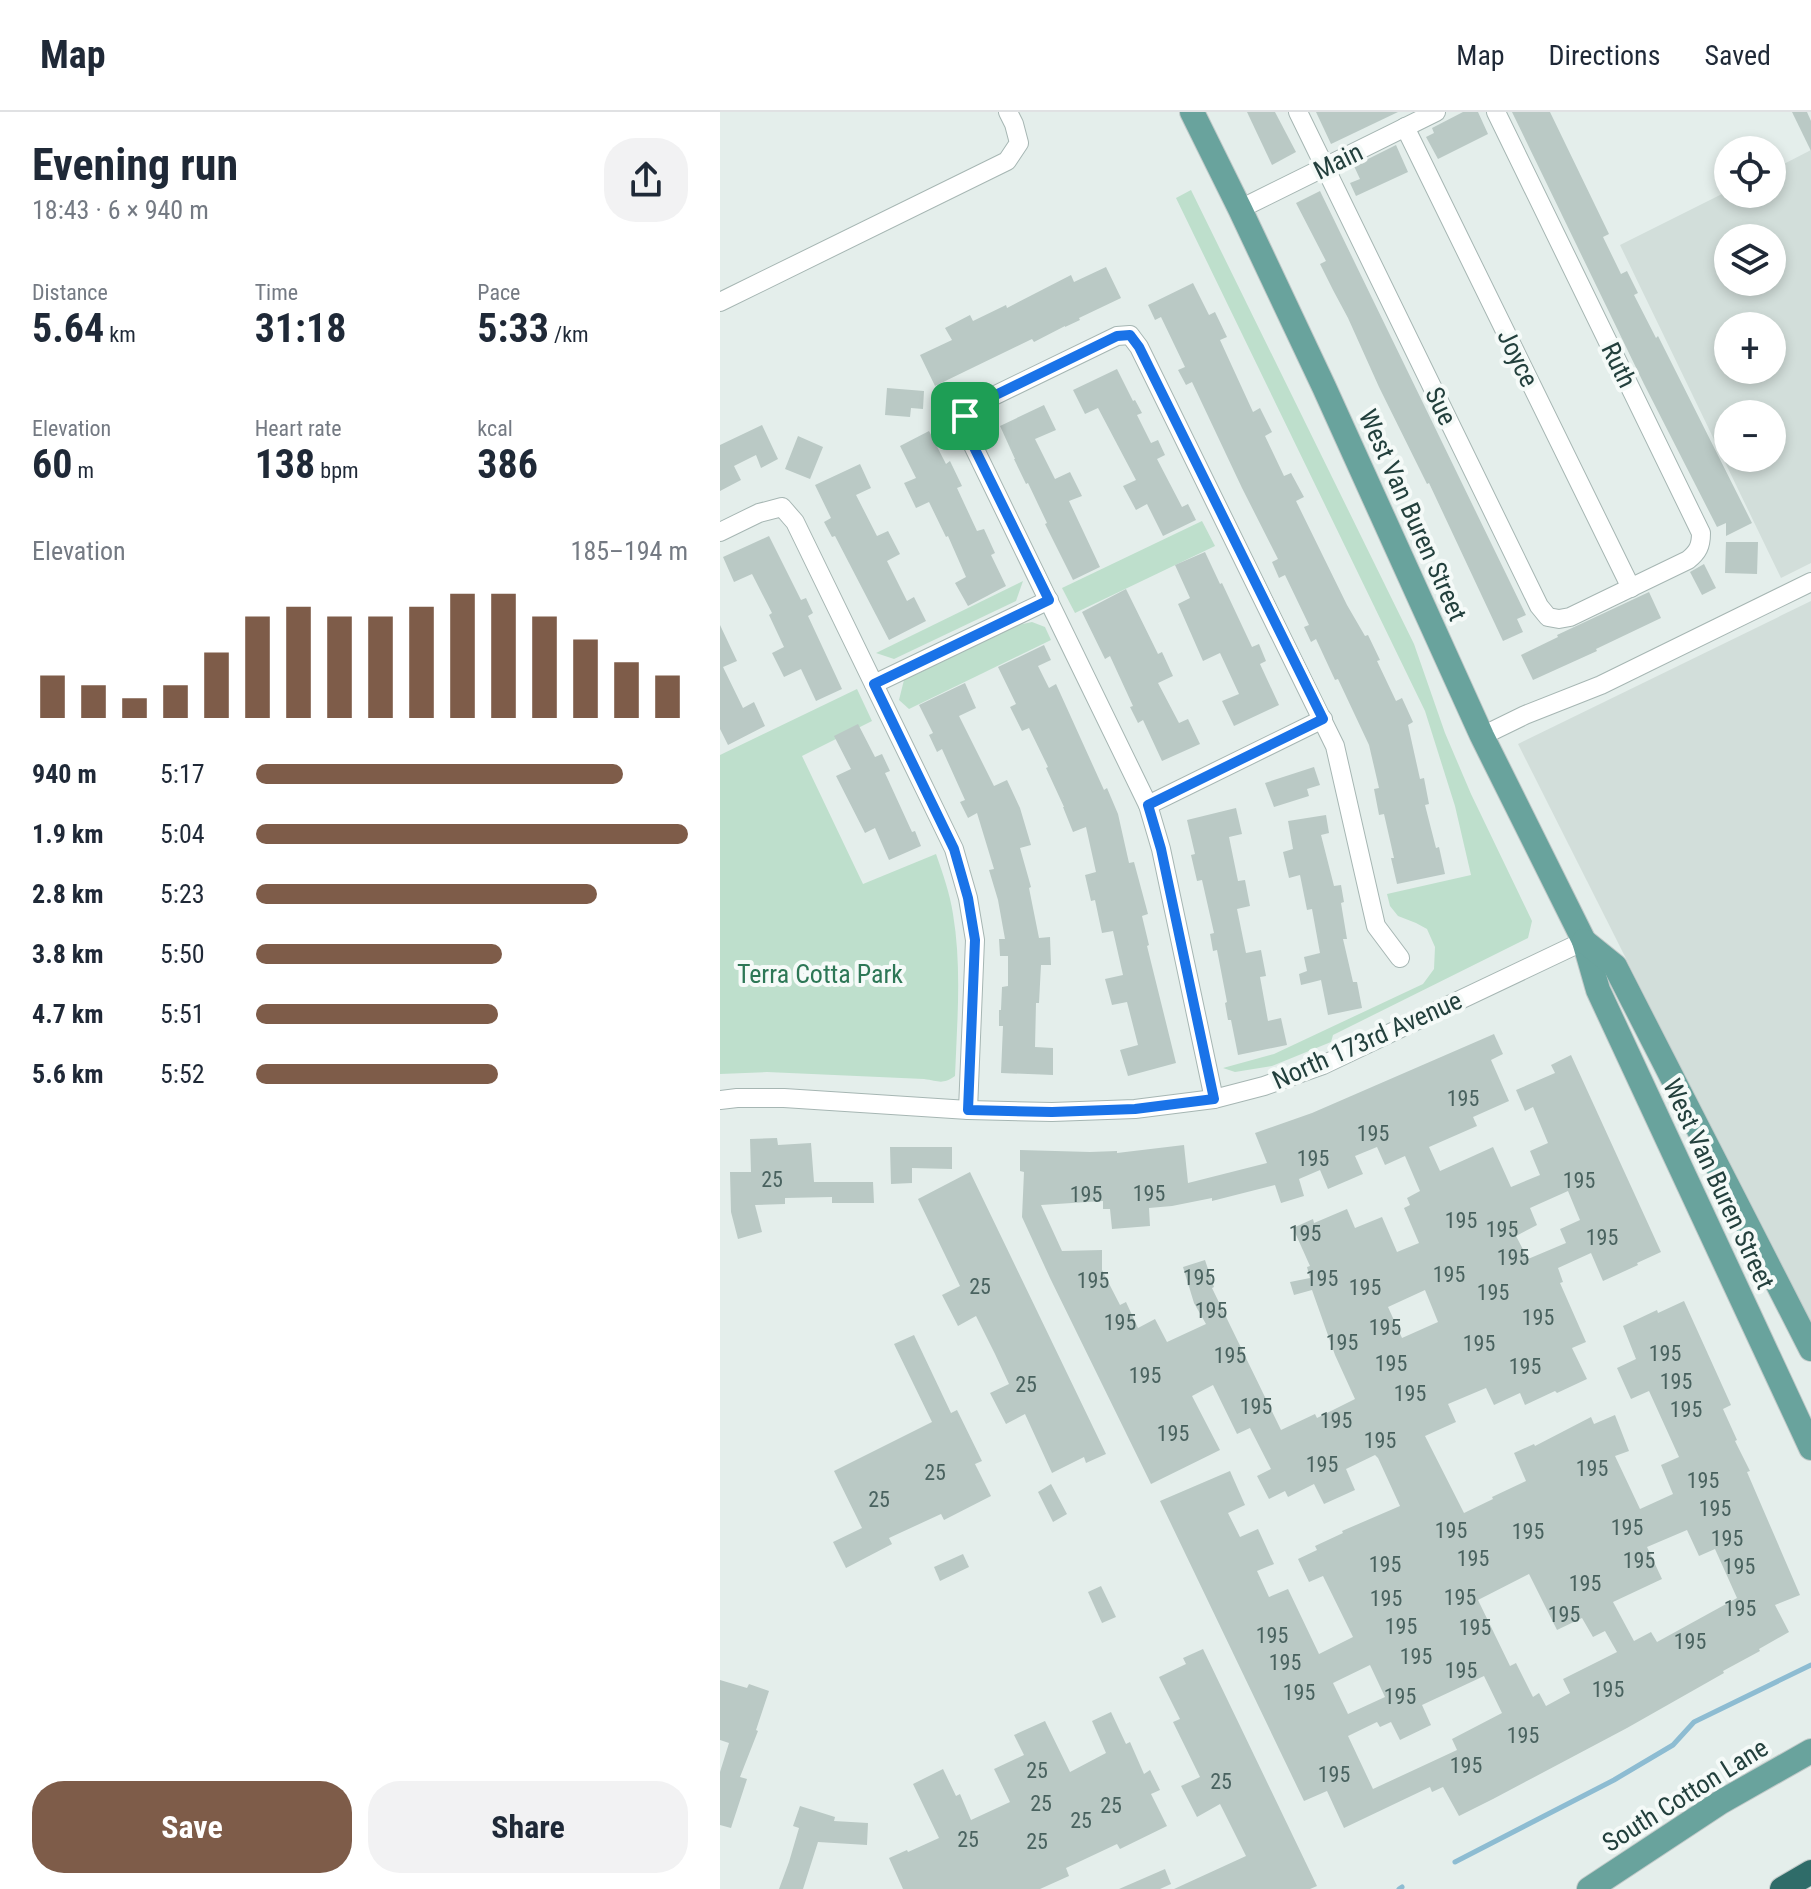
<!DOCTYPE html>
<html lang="en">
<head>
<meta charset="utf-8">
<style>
	body { margin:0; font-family:"Roboto Condensed",sans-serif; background:#f2f2f3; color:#1f2937; height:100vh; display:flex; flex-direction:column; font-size:30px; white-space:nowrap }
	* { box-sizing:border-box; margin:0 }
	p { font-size:26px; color:#747a83 }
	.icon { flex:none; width:44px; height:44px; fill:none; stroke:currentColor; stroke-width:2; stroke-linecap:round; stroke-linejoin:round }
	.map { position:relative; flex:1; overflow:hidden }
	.panel { display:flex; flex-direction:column; background:#fff; width:720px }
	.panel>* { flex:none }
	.tools { position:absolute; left:994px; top:24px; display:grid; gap:16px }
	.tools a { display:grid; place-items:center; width:72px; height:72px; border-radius:50%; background:#fff; box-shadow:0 4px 12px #0003; font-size:40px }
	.pin { position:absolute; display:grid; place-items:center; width:68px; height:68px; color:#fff; margin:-34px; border-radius:16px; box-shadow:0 4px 12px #0006 }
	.round { display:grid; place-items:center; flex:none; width:84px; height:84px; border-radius:32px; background:#f2f2f3 }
	.summary { display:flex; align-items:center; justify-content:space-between; height:136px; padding:0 32px }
	h1 { font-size:44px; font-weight:700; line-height:60px }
	.stats { display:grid; grid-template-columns:repeat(3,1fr); gap:12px; height:136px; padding:8px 32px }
	.stats div { display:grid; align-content:center }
	.stats b { font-size:40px; font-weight:700 }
	.stats small { font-size:22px; font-weight:400 }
	.stats p { font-size:22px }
	.chart { height:224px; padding:16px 32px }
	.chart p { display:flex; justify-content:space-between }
	.chart svg { width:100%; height:144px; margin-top:8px; stroke:#7e5c49; stroke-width:6 }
	.action { display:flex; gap:16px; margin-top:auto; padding:16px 32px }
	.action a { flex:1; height:92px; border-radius:32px; background:#7e5c49; color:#fff; font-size:32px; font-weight:700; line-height:92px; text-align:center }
	.action a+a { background:#f2f2f3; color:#1f2937 }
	ul { padding:0 32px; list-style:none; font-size:26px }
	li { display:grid; grid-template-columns:128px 96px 1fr; align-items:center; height:60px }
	li i { height:20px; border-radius:10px; background:#7e5c49 }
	header { display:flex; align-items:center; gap:48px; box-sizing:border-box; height:112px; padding:0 40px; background:#fff; border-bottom:2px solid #e0e1e3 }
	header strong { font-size:38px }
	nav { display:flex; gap:44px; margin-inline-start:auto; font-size:28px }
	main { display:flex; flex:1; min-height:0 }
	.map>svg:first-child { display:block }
</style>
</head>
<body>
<header>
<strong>Map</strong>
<nav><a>Map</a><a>Directions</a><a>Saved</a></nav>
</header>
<main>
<section class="panel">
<div class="summary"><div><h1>Evening run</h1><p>18:43 · 6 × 940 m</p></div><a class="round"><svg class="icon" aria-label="share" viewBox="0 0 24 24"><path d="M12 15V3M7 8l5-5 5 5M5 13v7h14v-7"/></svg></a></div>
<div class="stats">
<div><p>Distance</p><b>5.64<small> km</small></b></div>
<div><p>Time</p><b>31:18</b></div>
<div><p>Pace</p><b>5:33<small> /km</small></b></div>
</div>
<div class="stats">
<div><p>Elevation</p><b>60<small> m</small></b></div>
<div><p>Heart rate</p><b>138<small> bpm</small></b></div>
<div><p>kcal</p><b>386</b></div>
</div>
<div class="chart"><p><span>Elevation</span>185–194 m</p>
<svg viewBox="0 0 160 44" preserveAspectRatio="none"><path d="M5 44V31M15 44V34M25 44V38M35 44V34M45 44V24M55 44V13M65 44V10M75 44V13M85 44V13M95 44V10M105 44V6M115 44V6M125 44V13M135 44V20M145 44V27M155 44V31"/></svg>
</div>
<ul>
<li><b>940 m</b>5:17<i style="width:85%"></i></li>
<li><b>1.9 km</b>5:04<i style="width:100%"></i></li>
<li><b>2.8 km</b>5:23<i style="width:79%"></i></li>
<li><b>3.8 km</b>5:50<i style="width:57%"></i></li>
<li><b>4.7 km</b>5:51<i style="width:56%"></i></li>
<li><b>5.6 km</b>5:52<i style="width:56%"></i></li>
</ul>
<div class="action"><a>Save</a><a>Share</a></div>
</section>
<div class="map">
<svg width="1091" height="1777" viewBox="0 0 1091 1777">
	<rect width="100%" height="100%" fill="#e4eeeb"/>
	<!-- built -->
	<g fill="#d2deda" fill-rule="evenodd">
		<path d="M1091 38V451L1061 466 900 133 1008 79V82H1052V58ZM1008 126H1052V170H1008ZM1008 214H1052V258H1008ZM1008 302H1052V346H1008Z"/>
		<path d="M1091 489V1214L798 632Z"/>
	</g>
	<!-- green -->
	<g fill="#bedfcc">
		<path d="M471 78 694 532 725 621 751 682 812 809 808 826 613 923 611 930 552 954 515 960 503 956 554 942 703 872 714 857 715 835 707 817 696 811 678 804 670 794 667 782 751 763 735 694 705 599 456 86Z"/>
		<path d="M482 409 495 434 355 501 342 476Z"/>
		<path d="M303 469 296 489 174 547 156 541Z"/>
		<path d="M312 510 325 515 331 528 189 597 179 588 184 568 298 513Z"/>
		<path d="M137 577 152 609 82 644 143 772 216 742C223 762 230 782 233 802 242 856 237 911 235 964 222 973 219 969 204 967L47 960 0 962V643Z"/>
	</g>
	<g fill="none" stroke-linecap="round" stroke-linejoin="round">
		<!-- stream -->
		<g stroke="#8dbcd2" stroke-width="5">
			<path d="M735 1750 894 1668 953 1633 974 1610 1091 1553"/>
			<path d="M679 1777 682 1775"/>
		</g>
	</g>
	<!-- building -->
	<g fill="#bac9c5" fill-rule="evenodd">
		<path d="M527 0H555L576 40 552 53Z"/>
		<path d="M596 0H678L611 32Z"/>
		<path d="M743 0H758L768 22 718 47 706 25 714 21 712 16Z"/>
		<path d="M792 0H830L889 122 883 125 901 162 907 159 918 181 914 183 936 226 938 224 1032 411 1006 424V411L997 415 924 272Z"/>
		<path d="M1072 0H1087L1091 9V39Z"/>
		<path d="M676 33 688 60 636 84 630 71 640 67 634 54Z"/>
		<path d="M600 79 806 503 797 507 803 520 783 529 709 371 707 372 659 275 628 206 613 178 600 152 606 149 576 91Z"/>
		<path d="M386 155 401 186 359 206 360 208 345 215V214L314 230 312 227 215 274 200 243 232 228 225 216 250 203 253 209 286 193 287 196 351 163 354 170Z"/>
		<path d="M473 171 489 203 495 200 507 225 500 228 533 300 540 296 552 320 545 324 564 364 571 361 584 385 576 389 627 493 645 524 648 523 660 548 657 549 676 589 682 586 693 610 688 613 700 667 704 666 709 692 705 693 716 736 719 735 725 762 677 772 671 746H674L664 702 659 703 654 677 659 676 649 633 618 567 615 568 596 527 591 530 584 515 589 513 565 463 559 466 552 450 558 447 522 376 472 270 466 273 458 258 465 255 441 205 435 208 428 193Z"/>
		<path d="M397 257 413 289 415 288 422 301 417 303 431 331 438 328 445 343 437 347 462 395 468 392 476 408 443 424 427 392 416 398 403 374 416 368 378 296 365 302 353 278Z"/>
		<path d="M167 276 204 279 203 297 191 296 190 305 165 303Z"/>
		<path d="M324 293 336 318 315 327 335 367 350 360 362 384 349 389 380 455 353 468 325 412 327 411 308 371 306 372 294 347H295L280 314Z"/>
		<path d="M42 313 58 347 41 356 36 343 14 354 21 368 0 379V333Z"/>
		<path d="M209 319 226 352 230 349 242 374 237 376 257 419 264 417 275 441 271 443 286 474 248 494 235 471 246 465 228 424 226 425 209 390 196 396 184 371 196 366 180 334Z"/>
		<path d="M78 324 103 335 90 367 65 357Z"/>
		<path d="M140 352 151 376 136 383 157 424 168 419 180 442 167 449 187 489 194 485 206 509 169 528 115 424 112 425 104 410 111 406 95 373Z"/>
		<path d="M49 424 81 488 86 486 93 501 88 504 122 577 96 589 81 557 64 565 52 541 64 535 49 503 52 501 32 462 14 470 3 445Z"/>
		<path d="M1006 430H1038L1037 462 1005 461Z"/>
		<path d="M485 440 500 472 502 471 532 535 539 532 546 549 540 552 559 593 514 614 502 589 519 582 500 541 483 549 458 492 470 486 455 453Z"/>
		<path d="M984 452 996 476 982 483 970 460Z"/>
		<path d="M406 477 438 542 442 540 453 564 438 571 459 611 468 607 480 632 442 649 423 608 418 611 410 595 413 594 390 544 385 547 362 500Z"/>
		<path d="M929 480 941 506 876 537 877 539 813 568 801 543 838 525 837 523Z"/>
		<path d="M0 513 17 549 3 555 23 596 34 590 45 614 8 633 0 617Z"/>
		<path d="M324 533 331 548 318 554 329 576 336 572 384 678 387 676 398 702 409 751 414 750 428 802 422 804 429 833 427 834 456 951 408 964 400 938 418 933 407 890 392 893 385 867 403 863 393 819 382 821 375 788 371 789 365 763 376 760 366 715 353 720 343 695H344L326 656 328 655 309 616 302 619 290 595 296 592 278 555Z"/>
		<path d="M245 571 256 596 239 604 274 674 287 668 300 696 311 733 300 736 311 775 309 776 319 826 330 825 331 853H321L319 891H316L315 935 333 936V963L281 961 283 914H279V898H281L282 875 288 874V844H280L279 827H285L278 788 269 758 274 757 257 701 248 706 240 690 245 688 222 637 217 640 209 623 213 621 199 593Z"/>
		<path d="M138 612 155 645 162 642 170 659 165 661 192 720 195 719 201 734 169 748 155 716 145 721 116 664 131 657 114 624Z"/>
		<path d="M594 655 600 673 587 677 589 684 554 695 545 671Z"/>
		<path d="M516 696 522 722 509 725 518 769 525 768 530 794 517 797 526 841 541 838 546 864 540 865 548 909 561 906 567 933 518 943 511 908H508L505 891 507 890 497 838 493 839 490 822 494 821 482 768 477 769 471 743 475 742 467 708Z"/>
		<path d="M606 703 609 721 601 723 614 774 621 773 624 790 621 791 627 827H623L633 870H637L642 896 608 903 601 868 581 873 579 862 587 859 584 845 600 841 592 797 587 798 580 763 569 766 563 740 573 737 568 709Z"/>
		<path d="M774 922 783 942 771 948 789 989 753 1005 757 1014 709 1035 720 1059 773 1035 791 1075 820 1063 810 1039 828 1031 813 995 805 999 796 978 835 961 831 953 851 943 941 1140 917 1151 918 1153 883 1169 871 1141 838 1156 843 1170 840 1171 866 1230 852 1236 867 1267 837 1281 835 1279 805 1293 800 1281 774 1293 766 1276 728 1292 736 1310 705 1324 744 1401 773 1387 772 1385 806 1369 794 1341 814 1332 815 1334 871 1305 874 1312 895 1303 909 1339 895 1344 920 1397 953 1382 941 1353 959 1345 929 1279 911 1287 897 1256 916 1247 903 1214 937 1198 938 1201 964 1189 1011 1293 1003 1297 1017 1328 1015 1329 1030 1359 1027 1360 1080 1483 1055 1493 1069 1520 1039 1537 1040 1539 1003 1559 1004 1561 907 1616 773 1687 739 1704 723 1675 712 1680 710 1675 624 1716 607 1679 584 1689 440 1389 510 1359 525 1393 508 1401 520 1425 538 1417 554 1452 537 1459 549 1485 568 1477 599 1542 633 1525 603 1464 589 1470 578 1447 597 1438 595 1434 623 1421 622 1419 680 1394 658 1346 655 1343 626 1357 635 1378 604 1392 594 1372 568 1385 565 1379 549 1387 537 1364 551 1357 530 1316 517 1322 493 1273 472 1284 500 1338 431 1372 330 1166 302 1105 304 1060 300 1059V1038L370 1040 397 1039V1041L464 1033 468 1071 547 1051 535 1021 592 1001ZM657 1035 665 1053 685 1044 700 1079 687 1086 690 1093 684 1096 699 1131 677 1140 662 1105 635 1116 627 1097 594 1111 593 1107 573 1116 590 1154 587 1155 590 1166 570 1170 574 1183 592 1178 615 1243 635 1287 597 1306 595 1302 561 1318 492 1176 494 1175 485 1148 463 1155 474 1191 486 1212 447 1230 435 1207 418 1216 406 1190 400 1193 382 1158V1138L342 1139 321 1093 383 1089V1097H390L392 1117 430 1114 429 1096 452 1094 492 1086V1089L555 1073 561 1091 584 1084 579 1067 600 1058 608 1077 643 1062 635 1044ZM848 1079 860 1108 840 1117 846 1131 808 1147 796 1124 817 1113 810 1096ZM705 1178 718 1210 682 1226 668 1195ZM967 1418 979 1444 995 1437 1017 1486 937 1530 931 1520 914 1529 893 1490 942 1467 927 1435ZM809 1462 837 1518 862 1506 873 1525 885 1519 897 1540 843 1567 850 1581 826 1594 819 1581 813 1585 796 1551 790 1554 758 1488ZM650 1553 665 1585 628 1602 613 1571ZM764 1564 782 1601 732 1627 737 1638 653 1677 628 1624 657 1610 660 1615 671 1610 680 1628 711 1613 702 1593Z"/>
		<path d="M57 1026 58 1033 91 1031 94 1070H153L154 1091H112V1085L65 1086V1092L35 1093 42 1120 18 1127 11 1100 10 1060H31L30 1027Z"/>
		<path d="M170 1035H232V1057L192 1056V1071L171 1072Z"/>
		<path d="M250 1060 386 1342 366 1351 364 1345 332 1361 305 1302 286 1312 270 1281 289 1272 275 1242 256 1204 238 1214 222 1183 240 1174 198 1087Z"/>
		<path d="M194 1223 231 1301 237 1298 262 1349 255 1352 271 1384 224 1408 221 1402 169 1426 172 1432 126 1456 113 1430 142 1416 114 1359 212 1310 174 1232Z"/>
		<path d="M331 1372 347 1402 333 1410 318 1380Z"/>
		<path d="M243 1442 249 1455 220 1469 214 1455Z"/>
		<path d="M381 1474 396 1505 382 1511 368 1480Z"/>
		<path d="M483 1537 597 1774 590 1777H454L526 1744 500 1692 477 1705 461 1674 480 1665 453 1610 460 1607 439 1565 466 1552 463 1546Z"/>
		<path d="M0 1568 27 1576 29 1572 49 1579 36 1618 38 1619 20 1665 27 1667 11 1716 0 1713V1660L9 1631 0 1628Z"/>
		<path d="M391 1600 406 1632 410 1630 424 1662 430 1658 440 1678 431 1682 447 1714 400 1737 397 1732 346 1756 349 1764 320 1777H183L169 1746 187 1738 188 1740 219 1726 193 1672 223 1657 236 1684 240 1682 251 1708 290 1690 274 1657 304 1643 294 1623 325 1609 350 1660 386 1641 372 1609Z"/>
		<path d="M80 1694 115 1705 114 1709 148 1711 147 1733 98 1730 83 1777H59L69 1750 79 1716 73 1714Z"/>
		<path d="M445 1757 451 1772 440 1777H399Z"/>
	</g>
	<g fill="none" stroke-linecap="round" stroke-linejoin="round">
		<!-- minor casing -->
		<g stroke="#a6b6b3" stroke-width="20">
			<g id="minor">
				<path d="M578 0 819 494 828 505 839 507 850 505 968 448C978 440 981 434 981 421L776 0"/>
				<path d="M685 15 911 476"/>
				<path d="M520 97 716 0"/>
				<path d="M0 190 287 49 299 31 294 12 288 0"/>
				<path d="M0 420 39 401 62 395 75 410 234 737 248 786 255 828 248 998"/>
				<path d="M154 572 329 488"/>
				<path d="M762 624 805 603 881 573 1091 470"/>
				<path d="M428 693 603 607"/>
				<path d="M494 987 441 737 428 693 245 317V304L255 293 397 224 410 223 419 235 615 634 656 814 680 846"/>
				<path d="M0 988 17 986H64L248 998 332 1000 415 997 494 987 544 974 603 953 864 829"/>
			</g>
		</g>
		<!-- major casing -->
		<g stroke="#c1cac9" stroke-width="26">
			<g id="major">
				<path d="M472 0 520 97 604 275 762 624 864 829 878 878 1091 1336"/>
				<path d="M864 829 895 854 1091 1237"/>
				<path d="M869 1777 1001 1690 1091 1639"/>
			</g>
		</g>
		<!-- highway casing -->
		<g stroke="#c1cac9" stroke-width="26">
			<path id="highway" d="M1062 1777 1091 1760"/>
		</g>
		<!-- minor -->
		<use href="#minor" stroke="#fff" stroke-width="18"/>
		<!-- major -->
		<use href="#major" stroke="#69a39d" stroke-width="24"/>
		<!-- highway -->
		<use href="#highway" stroke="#2f6c69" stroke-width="24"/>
	</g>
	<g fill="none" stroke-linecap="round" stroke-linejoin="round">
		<!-- route casing -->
		<g stroke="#fff" stroke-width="16">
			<path id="route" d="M410 223 419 235 603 607 428 693 441 737 494 987 415 997 332 1000 248 998 255 828 248 786 234 737 154 572 329 488 245 317V304L255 293 397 224Z"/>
		</g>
		<!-- route -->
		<use href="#route" stroke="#1a73e8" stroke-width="10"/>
	</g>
	<g text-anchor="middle" stroke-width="8" stroke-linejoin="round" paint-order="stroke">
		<!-- number labels -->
		<g font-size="22" fill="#49625f">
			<text x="743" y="994">195</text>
			<text x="653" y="1029">195</text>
			<text x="593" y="1054">195</text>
			<text x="52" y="1075">25</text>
			<text x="859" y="1076">195</text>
			<text x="429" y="1089">195</text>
			<text x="366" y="1090">195</text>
			<text x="741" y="1116">195</text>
			<text x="782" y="1125">195</text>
			<text x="585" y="1129">195</text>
			<text x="882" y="1133">195</text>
			<text x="793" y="1153">195</text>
			<text x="729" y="1170">195</text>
			<text x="479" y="1173">195</text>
			<text x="602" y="1174">195</text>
			<text x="373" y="1176">195</text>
			<text x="260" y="1182">25</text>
			<text x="645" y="1183">195</text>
			<text x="773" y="1188">195</text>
			<text x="491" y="1206">195</text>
			<text x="818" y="1213">195</text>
			<text x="400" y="1218">195</text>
			<text x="665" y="1223">195</text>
			<text x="622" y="1238">195</text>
			<text x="759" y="1239">195</text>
			<text x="945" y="1249">195</text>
			<text x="510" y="1251">195</text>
			<text x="671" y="1259">195</text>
			<text x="805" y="1262">195</text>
			<text x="425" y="1271">195</text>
			<text x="956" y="1277">195</text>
			<text x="306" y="1280">25</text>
			<text x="690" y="1289">195</text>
			<text x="536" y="1302">195</text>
			<text x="966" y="1305">195</text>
			<text x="616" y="1316">195</text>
			<text x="453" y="1329">195</text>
			<text x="660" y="1336">195</text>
			<text x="602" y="1360">195</text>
			<text x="872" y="1364">195</text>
			<text x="215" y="1368">25</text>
			<text x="983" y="1376">195</text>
			<text x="159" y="1395">25</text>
			<text x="995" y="1404">195</text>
			<text x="907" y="1423">195</text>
			<text x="731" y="1426">195</text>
			<text x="808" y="1427">195</text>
			<text x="1007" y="1434">195</text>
			<text x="753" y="1454">195</text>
			<text x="919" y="1456">195</text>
			<text x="665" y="1460">195</text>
			<text x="1019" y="1462">195</text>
			<text x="865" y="1479">195</text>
			<text x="740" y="1493">195</text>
			<text x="666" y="1494">195</text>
			<text x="1020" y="1504">195</text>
			<text x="844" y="1510">195</text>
			<text x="681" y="1522">195</text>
			<text x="755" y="1523">195</text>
			<text x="552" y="1531">195</text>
			<text x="970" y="1537">195</text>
			<text x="696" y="1552">195</text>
			<text x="565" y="1558">195</text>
			<text x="741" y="1566">195</text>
			<text x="888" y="1585">195</text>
			<text x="579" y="1588">195</text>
			<text x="680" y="1592">195</text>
			<text x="803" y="1631">195</text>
			<text x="746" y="1661">195</text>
			<text x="317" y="1666">25</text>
			<text x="614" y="1670">195</text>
			<text x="501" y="1677">25</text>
			<text x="321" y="1699">25</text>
			<text x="391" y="1701">25</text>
			<text x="361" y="1716">25</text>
			<text x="248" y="1735">25</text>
			<text x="317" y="1737">25</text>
		</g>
		<!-- street labels -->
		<g font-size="26" fill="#23403d" stroke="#f5faf8">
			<text transform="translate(618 49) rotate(-26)" y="9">Main</text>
			<text transform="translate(798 246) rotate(64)" y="9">Joyce</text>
			<text transform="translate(899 253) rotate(64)" y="9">Ruth</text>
			<text transform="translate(721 294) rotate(64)" y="9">Sue</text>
			<text transform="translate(693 403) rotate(66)" y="9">West Van Buren Street</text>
			<text transform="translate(647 928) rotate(-24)" y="9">North 173rd Avenue</text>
			<text transform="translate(999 1072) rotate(65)" y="9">West Van Buren Street</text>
			<text transform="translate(965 1683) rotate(-32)" y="9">South Cotton Lane</text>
		</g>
		<!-- park labels -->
		<g font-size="26" fill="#2d7756" stroke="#f5faf8">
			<text x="100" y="871">Terra Cotta Park</text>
		</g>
	</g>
</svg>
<div class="tools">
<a><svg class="icon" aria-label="locate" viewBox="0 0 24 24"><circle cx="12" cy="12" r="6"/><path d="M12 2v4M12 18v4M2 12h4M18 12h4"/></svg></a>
<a><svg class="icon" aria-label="layers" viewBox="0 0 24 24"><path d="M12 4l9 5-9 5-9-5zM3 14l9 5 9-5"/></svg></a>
<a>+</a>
<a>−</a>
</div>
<div class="pin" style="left:245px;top:304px;background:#1e9e55"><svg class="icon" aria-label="arrive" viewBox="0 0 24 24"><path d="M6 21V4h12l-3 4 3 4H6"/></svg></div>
</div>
</main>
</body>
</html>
